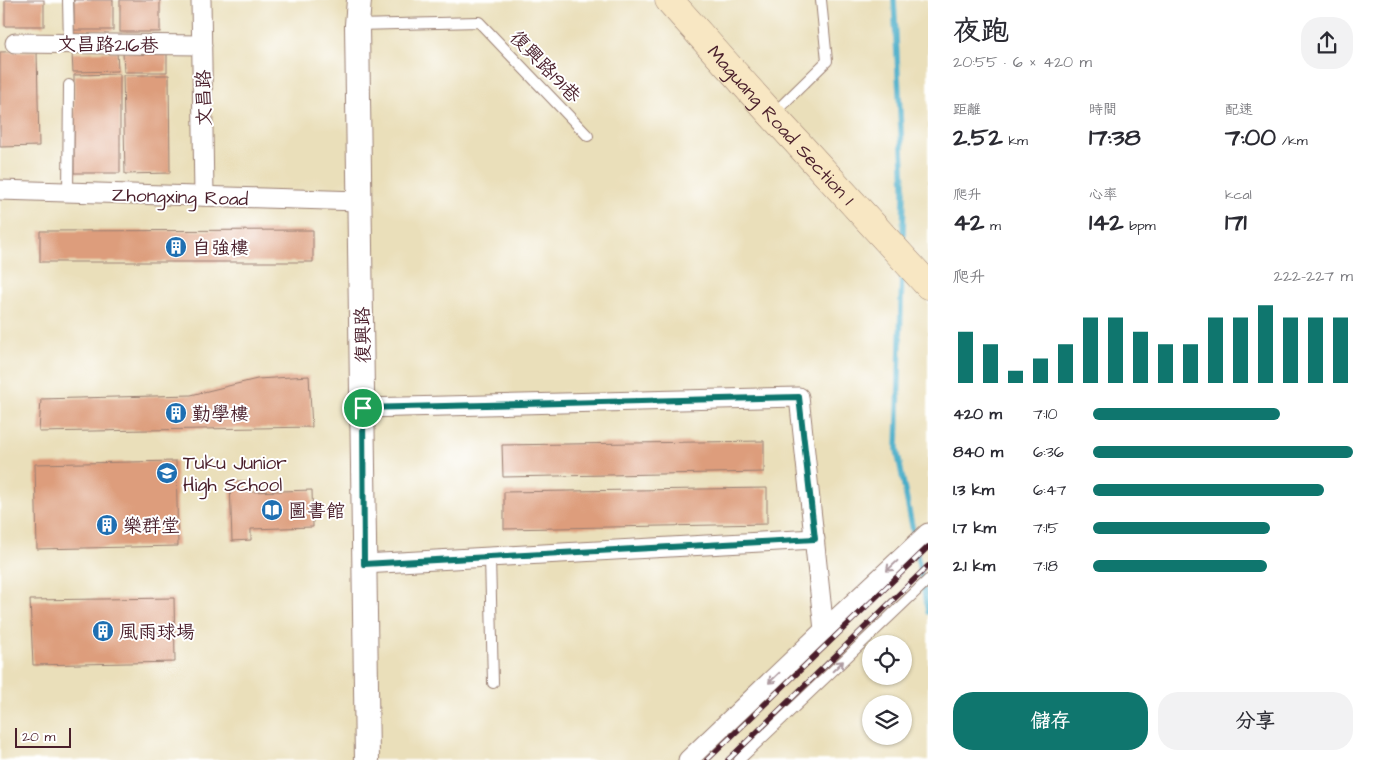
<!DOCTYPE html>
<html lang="zh-TW">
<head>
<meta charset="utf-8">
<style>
	body { margin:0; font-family:"Architects Daughter","LXGW WenKai TC",sans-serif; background:#f2f2f3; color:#2b2b33; height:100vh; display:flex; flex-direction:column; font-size:19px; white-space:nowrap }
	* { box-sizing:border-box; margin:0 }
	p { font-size:16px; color:#7c7c81 }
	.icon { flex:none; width:28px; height:28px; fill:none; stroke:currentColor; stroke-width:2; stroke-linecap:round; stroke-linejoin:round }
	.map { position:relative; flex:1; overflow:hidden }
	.drawer { display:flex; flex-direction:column; background:#fff; width:450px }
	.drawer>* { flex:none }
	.controls { position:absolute; left:862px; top:635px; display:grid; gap:10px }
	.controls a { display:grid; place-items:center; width:50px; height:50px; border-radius:50%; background:#fff; box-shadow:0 1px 4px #0004; font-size:25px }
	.scale { position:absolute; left:15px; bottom:12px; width:56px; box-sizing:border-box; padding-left:5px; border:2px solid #4a1f2b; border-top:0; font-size:14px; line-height:18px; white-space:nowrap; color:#4a1f2b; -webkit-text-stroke:4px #fff; paint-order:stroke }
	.pin { position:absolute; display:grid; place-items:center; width:42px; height:42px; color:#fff; margin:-21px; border:2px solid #fff; border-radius:50%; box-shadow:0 1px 5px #0007 }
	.round { display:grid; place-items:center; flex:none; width:52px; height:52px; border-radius:20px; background:#f2f2f3 }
	.overview { display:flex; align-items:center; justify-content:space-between; height:85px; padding:0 25px }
	h1 { font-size:28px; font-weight:800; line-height:38px }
	.stats { display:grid; grid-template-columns:repeat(3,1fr); gap:8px; height:85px; padding:5px 25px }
	.stats div { display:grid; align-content:center }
	.stats b { font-size:25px; font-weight:800 }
	.stats small { font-size:14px; font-weight:400 }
	.stats p { font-size:14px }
	.chart { height:140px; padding:10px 25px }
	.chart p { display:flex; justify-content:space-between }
	.chart svg { width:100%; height:90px; margin-top:5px; stroke:#0f766e; stroke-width:6 }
	.cta { display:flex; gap:10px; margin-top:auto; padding:10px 25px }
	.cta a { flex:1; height:58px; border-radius:20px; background:#0f766e; color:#fff; font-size:20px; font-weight:800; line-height:58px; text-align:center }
	.cta a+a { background:#f2f2f3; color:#2b2b33 }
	ul { padding:0 25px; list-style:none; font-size:16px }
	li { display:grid; grid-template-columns:80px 60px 1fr; align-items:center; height:38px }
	li i { height:12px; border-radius:6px; background:#0f766e }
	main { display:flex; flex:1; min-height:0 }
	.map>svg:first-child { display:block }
</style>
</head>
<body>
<main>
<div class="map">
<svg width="928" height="760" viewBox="0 0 928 760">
	<rect width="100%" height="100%" fill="#fff"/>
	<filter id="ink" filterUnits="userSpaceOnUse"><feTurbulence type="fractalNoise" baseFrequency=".02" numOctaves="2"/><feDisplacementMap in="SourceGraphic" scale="10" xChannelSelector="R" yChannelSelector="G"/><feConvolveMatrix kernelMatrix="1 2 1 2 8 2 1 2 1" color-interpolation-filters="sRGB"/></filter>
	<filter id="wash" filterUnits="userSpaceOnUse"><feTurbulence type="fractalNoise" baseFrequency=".0096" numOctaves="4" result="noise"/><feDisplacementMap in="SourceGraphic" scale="20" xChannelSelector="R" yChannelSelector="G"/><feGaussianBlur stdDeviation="1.12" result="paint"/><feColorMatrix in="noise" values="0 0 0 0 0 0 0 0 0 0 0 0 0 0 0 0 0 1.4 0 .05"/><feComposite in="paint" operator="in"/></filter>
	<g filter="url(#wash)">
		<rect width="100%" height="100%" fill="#eadfba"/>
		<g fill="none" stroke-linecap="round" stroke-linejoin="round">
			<!-- stream -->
			<g stroke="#49adc8" stroke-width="5.5">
				<path d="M894 0 904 186 903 243"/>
				<path d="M902 270 897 450 915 541"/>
				<path d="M916 550 928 612"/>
			</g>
		</g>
		<g id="blocks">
			<!-- building -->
			<g fill="#dd9d7b">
				<rect x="5" y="0" width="39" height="26"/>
				<rect x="74" y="0" width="39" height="30"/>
				<rect x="120" y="0" width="40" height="32"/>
				<path d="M37 51 39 146 0 147V52Z"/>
				<path d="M117 51 118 71 73 72 72 53Z"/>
				<path d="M123 52H167V72H124Z"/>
				<path d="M120 74V173H74V75Z"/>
				<path d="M123 75H169L170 173 125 174Z"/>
				<path d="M313 230V262H40V231Z"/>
				<path d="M309 376 312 427 39 432 41 399 191 395 257 379Z"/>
				<path d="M764 441V472L503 477 502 445Z"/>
				<path d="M176 461 178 546 37 549 35 464Z"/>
				<path d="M230 481H249V492L312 490 313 527 251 529V540L232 541Z"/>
				<path d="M767 488V524L504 529V492Z"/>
				<path d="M174 598 175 662 33 665 30 600Z"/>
			</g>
		</g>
	</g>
	<g filter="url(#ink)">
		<use href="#blocks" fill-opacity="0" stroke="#9a7f72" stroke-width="1"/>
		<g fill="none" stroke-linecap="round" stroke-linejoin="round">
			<!-- service casing -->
			<g stroke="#9a7f72" stroke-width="12">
				<g id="service">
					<path d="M68 0 69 43"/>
					<path d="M357 25 479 22 588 136"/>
					<path d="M773 114 827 61 821 0"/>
					<path d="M68 192 69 85"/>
					<path d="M490 557 493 683"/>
					<path d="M739 760 928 580"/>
				</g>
			</g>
			<!-- minor casing -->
			<g stroke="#9a7f72" stroke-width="21">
				<g id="minor">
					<path d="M201 0 204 196"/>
					<path d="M15 43 202 45"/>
					<path d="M0 190 359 201"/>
					<path d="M363 408 799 397 824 630"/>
					<path d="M364 564 815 539"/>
					<path d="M688 760 824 630 928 533"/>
				</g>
			</g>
			<!-- tertiary casing -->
			<g stroke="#9a7f72" stroke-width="26">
				<path id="tertiary" d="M359 0 357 25 367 760"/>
			</g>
			<!-- secondary casing -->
			<g stroke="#9a7f72" stroke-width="29">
				<g id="secondary">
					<path id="s1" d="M669 0 772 115 928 285"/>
				</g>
			</g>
			<!-- service -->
			<use href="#service" stroke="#fff" stroke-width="10"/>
			<!-- minor -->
			<use href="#minor" stroke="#fff" stroke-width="19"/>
			<!-- tertiary -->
			<use href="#tertiary" stroke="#fff" stroke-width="24"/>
			<!-- secondary -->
			<use href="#secondary" stroke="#f8e7c3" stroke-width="28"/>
			<!-- rail casing -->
			<g stroke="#4a1f2b" stroke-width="5.5">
				<g id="rail">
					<path d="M707 760 928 547"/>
					<path d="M728 760 928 566"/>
				</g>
			</g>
			<!-- rail -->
			<use href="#rail" stroke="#fff" stroke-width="4" stroke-dasharray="11" stroke-linecap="butt"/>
		</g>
		<!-- one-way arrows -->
		<defs><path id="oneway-shaft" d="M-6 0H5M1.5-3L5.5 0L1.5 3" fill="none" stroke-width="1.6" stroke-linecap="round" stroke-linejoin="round" transform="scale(1.25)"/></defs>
		<g stroke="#ae9aa0">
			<use href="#oneway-shaft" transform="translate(892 566) rotate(137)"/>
			<use href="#oneway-shaft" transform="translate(838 666) rotate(-44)"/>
			<use href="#oneway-shaft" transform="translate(774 678) rotate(136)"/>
		</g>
	</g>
	<g fill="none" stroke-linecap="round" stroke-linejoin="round" filter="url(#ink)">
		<!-- route casing -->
		<g stroke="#fff" stroke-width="10">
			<path id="route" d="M799 397 815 539 364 564 363 408Z"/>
		</g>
		<!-- route -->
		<use href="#route" stroke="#0f766e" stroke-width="6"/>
	</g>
	<!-- icons -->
	<defs>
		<g id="building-disc" transform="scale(1.125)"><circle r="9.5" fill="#1f6fb2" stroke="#fff"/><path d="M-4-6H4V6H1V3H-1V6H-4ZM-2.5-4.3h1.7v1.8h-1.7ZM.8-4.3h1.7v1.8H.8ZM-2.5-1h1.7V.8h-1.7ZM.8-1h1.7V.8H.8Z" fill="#fff"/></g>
		<g id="school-disc" transform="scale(1.125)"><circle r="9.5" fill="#1f6fb2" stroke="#fff"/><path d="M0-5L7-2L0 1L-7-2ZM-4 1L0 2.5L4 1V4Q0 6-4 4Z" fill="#fff"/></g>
		<g id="library-disc" transform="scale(1.125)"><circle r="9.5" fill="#1f6fb2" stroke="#fff"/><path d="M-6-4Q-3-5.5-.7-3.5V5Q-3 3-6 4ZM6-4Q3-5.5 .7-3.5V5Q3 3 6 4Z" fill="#fff"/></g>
	</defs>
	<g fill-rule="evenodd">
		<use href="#building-disc" x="176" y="247"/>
		<use href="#building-disc" x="176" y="413"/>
		<use href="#school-disc" x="167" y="473"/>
		<use href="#library-disc" x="272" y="510"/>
		<use href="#building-disc" x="107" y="525"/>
		<use href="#building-disc" x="103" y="631"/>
	</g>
	<g text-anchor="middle" stroke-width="4" stroke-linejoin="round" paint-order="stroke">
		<!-- street labels -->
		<g font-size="19" fill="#4a1f2b" stroke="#fff">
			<text transform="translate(108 44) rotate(1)" y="7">文昌路216巷</text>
			<text transform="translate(546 66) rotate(46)" y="7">復興路191巷</text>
			<text transform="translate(203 98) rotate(-91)" y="7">文昌路</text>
			<text dy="7" stroke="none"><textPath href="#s1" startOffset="168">Maguang Road Section 1</textPath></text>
			<text transform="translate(180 196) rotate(2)" y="7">Zhongxing Road</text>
			<text transform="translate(362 335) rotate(-91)" y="7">復興路</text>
		</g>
		<!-- poi labels -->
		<g font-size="19" fill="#4a1f2b" stroke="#fff" text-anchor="start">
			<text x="192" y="254">自強樓</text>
			<text x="192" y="420">勤學樓</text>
			<text x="183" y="469">Tuku Junior<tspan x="183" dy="22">High School</tspan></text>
			<text x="288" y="517">圖書館</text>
			<text x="123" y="532">樂群堂</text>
			<text x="119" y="638">風雨球場</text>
		</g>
	</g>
</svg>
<div class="controls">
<a><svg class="icon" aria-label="locate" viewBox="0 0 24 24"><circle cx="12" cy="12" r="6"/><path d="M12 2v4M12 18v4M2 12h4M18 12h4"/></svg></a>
<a><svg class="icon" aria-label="layers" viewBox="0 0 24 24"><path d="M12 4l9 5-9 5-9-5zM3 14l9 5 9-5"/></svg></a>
</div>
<div class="scale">20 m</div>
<div class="pin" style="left:363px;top:408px;background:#1e9e55"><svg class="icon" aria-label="arrive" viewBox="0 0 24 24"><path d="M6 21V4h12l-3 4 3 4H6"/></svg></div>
</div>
<section class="drawer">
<div class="overview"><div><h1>夜跑</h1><p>20:55 · 6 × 420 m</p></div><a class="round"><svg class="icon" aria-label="share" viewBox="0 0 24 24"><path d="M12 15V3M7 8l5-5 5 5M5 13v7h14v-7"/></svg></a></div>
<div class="stats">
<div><p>距離</p><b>2.52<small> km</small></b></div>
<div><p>時間</p><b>17:38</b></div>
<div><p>配速</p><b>7:00<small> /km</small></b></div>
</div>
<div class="stats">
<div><p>爬升</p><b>42<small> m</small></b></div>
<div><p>心率</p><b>142<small> bpm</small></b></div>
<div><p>kcal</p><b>171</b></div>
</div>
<div class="chart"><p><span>爬升</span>222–227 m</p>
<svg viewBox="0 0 160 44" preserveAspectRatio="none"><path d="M5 44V19M15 44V25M25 44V38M35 44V32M45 44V25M55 44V12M65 44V12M75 44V19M85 44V25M95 44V25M105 44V12M115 44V12M125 44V6M135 44V12M145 44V12M155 44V12"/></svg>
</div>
<ul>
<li><b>420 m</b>7:10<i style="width:72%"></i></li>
<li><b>840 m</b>6:36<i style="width:100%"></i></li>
<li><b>1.3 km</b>6:47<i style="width:89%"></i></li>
<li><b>1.7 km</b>7:15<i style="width:68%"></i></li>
<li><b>2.1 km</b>7:18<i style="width:67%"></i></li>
</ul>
<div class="cta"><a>儲存</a><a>分享</a></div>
</section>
</main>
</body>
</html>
